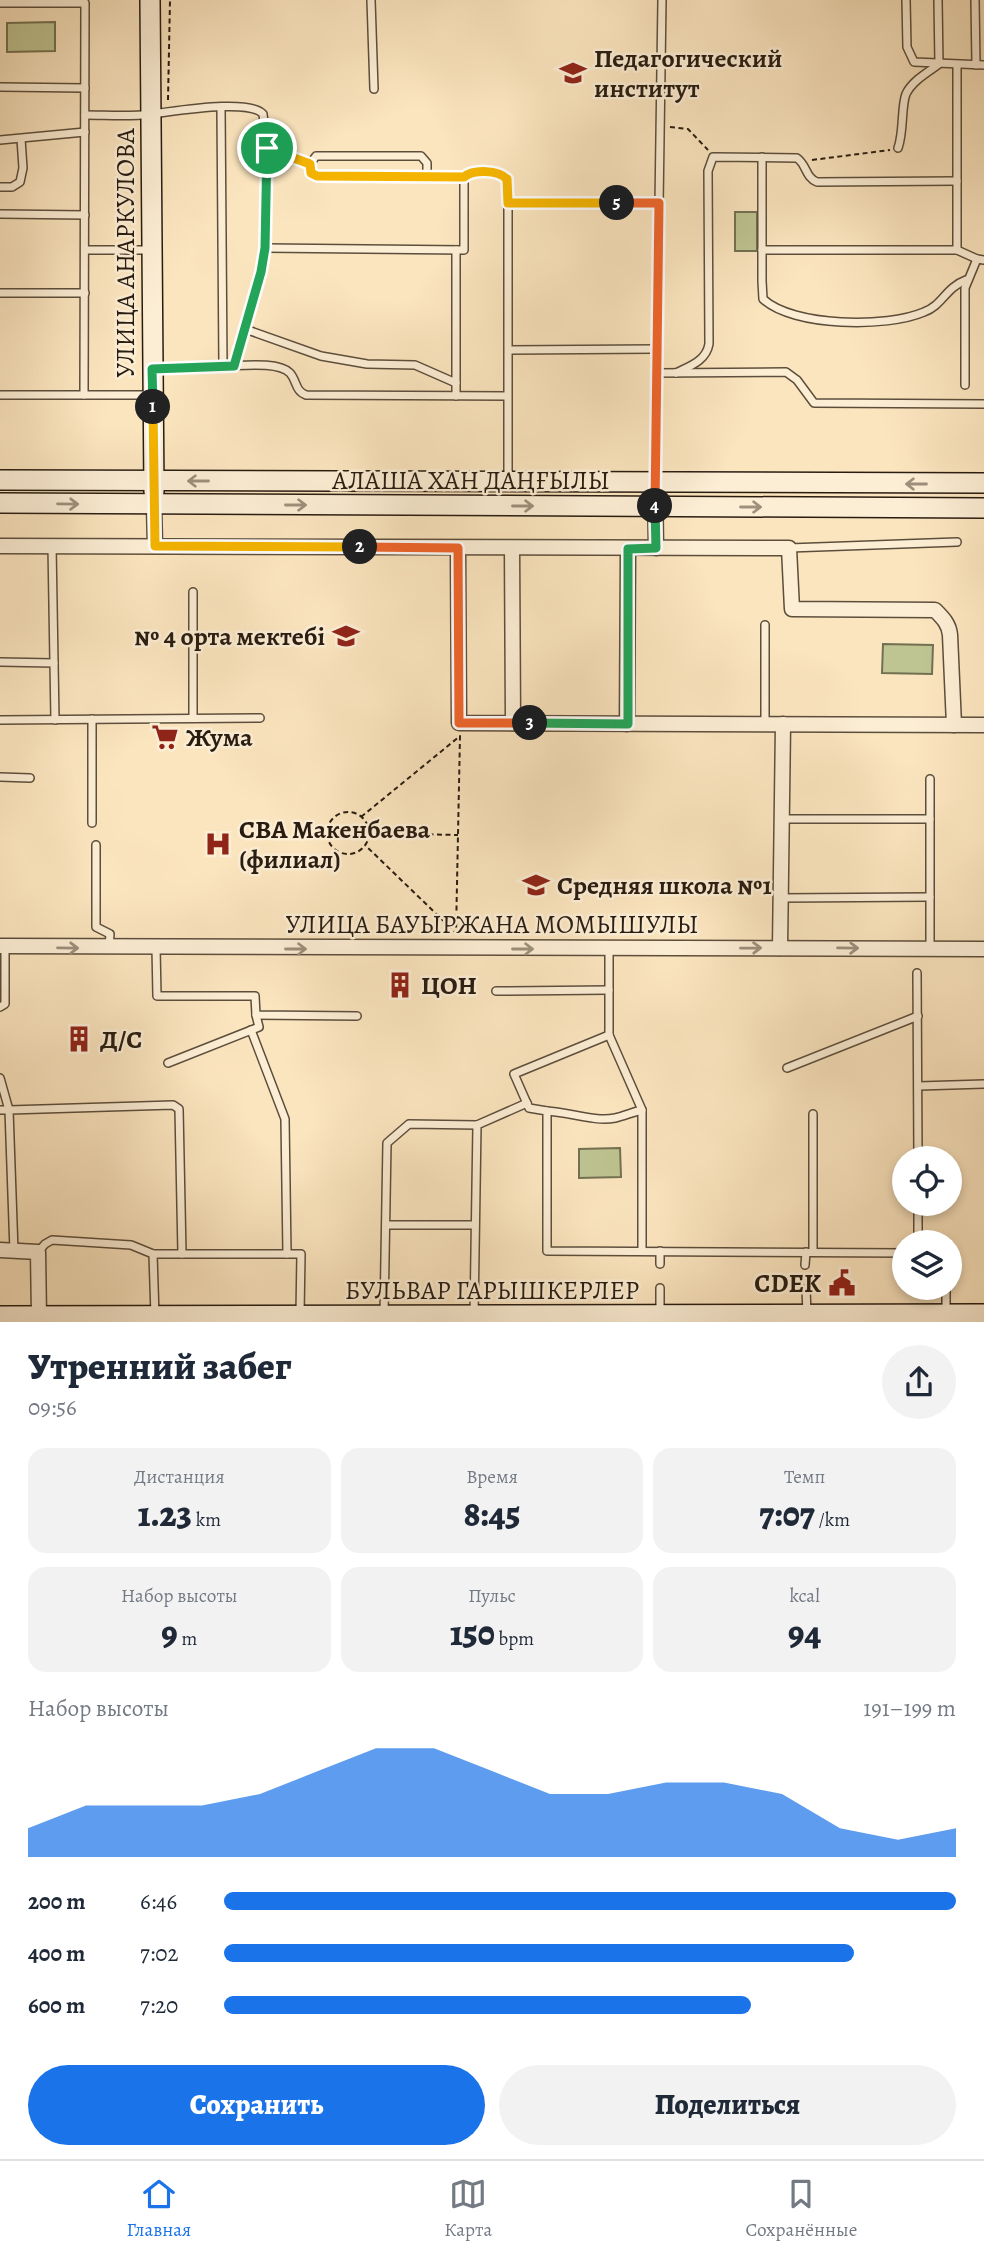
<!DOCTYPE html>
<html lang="ru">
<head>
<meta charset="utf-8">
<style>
	body { margin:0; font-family:Alegreya,serif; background:#f2f2f3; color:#1f2937; height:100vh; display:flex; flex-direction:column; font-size:26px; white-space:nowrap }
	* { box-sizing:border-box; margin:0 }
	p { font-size:23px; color:#747a83 }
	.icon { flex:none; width:38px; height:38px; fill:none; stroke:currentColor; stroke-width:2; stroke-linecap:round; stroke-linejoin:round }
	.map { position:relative; height:1322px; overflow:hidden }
	.sheet { display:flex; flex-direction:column; background:#fff; flex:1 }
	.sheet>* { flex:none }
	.tools { position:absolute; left:892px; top:1146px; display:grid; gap:14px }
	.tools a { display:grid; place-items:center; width:70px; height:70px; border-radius:50%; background:#fff; box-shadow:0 4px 10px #0003; font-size:35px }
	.pin { position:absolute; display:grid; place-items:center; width:60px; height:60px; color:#fff; margin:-30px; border:4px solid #fff; border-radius:50%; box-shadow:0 2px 7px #0007 }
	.km { position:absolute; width:35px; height:35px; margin:-18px; border-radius:50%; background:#222; color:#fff; font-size:19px; line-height:35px; text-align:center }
	.round { display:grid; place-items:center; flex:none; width:74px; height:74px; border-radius:37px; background:#f2f2f3 }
	.head { display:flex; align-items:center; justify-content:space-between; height:119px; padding:0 28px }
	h1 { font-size:38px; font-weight:800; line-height:52px }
	.metrics { display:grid; grid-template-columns:repeat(3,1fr); gap:10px; height:119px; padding:7px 28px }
	.metrics div { display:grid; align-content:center; border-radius:18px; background:#f2f2f3; text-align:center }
	.metrics b { font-size:35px; font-weight:800 }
	.metrics small { font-size:19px; font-weight:400 }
	.metrics p { font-size:19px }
	.chart { height:196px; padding:14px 28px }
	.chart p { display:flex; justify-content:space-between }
	.chart svg { width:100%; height:126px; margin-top:7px; fill:#1a73e8; opacity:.7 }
	.button { display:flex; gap:14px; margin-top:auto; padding:14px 28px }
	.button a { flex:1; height:80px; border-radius:42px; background:#1a73e8; color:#fff; font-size:28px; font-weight:800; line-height:80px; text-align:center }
	.button a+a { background:#f2f2f3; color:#1f2937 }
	ul { padding:0 28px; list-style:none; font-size:23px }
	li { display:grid; grid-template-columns:112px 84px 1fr; align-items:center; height:52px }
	li i { height:18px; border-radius:9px; background:#1a73e8 }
	.menu { display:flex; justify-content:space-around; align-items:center; height:98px; border-top:2px solid #e0e1e3; background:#fff; font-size:19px; color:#747a83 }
	.menu a { display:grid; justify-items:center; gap:4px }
	.menu .selected { color:#1a73e8 }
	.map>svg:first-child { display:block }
</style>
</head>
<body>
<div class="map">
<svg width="984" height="1323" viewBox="0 0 984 1323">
	<rect width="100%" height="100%" fill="#fbe5bf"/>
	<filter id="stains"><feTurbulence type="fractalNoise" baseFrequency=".00286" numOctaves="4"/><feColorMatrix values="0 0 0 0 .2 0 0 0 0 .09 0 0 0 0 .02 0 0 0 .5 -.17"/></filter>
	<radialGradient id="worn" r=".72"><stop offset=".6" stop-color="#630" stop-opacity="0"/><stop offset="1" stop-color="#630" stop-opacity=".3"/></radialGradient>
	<!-- green -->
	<g fill="#bec592" stroke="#737052" stroke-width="2">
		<path d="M55 22V51L7 52V23Z"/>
		<rect x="735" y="212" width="22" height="39"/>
		<path d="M883 644 933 645 932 674 882 673Z"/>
		<path d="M620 1148 621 1177 579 1178V1149Z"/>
	</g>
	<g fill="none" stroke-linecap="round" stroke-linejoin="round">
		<!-- lane casing -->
		<g stroke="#5d4e3c" stroke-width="10">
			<g id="lane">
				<path d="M371 0 374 89"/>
				<path d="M906 0 907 47 914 62 984 65"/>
				<path d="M975 0 976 65"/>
				<path d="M0 3H85L84 395"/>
				<path d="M957 65V250L977 259"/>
				<path d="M0 87 85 88"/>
				<path d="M85 115C107 115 130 117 151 114 172 112 249 98 263 114L267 148 310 164"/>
				<path d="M0 140 85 132"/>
				<path d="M898 148C904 132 901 106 906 94 912 81 928 72 939 64L938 0"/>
				<path d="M762 157V281L763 299C793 327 887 328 924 312 943 305 945 288 966 280"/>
				<path d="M427 177V163L421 156H316L310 164 311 172 321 177H464"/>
				<path d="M0 187H12L20 182 23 168 21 139"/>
				<path d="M508 203H659"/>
				<path d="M0 214 85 215"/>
				<path d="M265 248 464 250V177C473 169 494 171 505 176L508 181V479"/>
				<path d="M85 250H151"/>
				<path d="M762 250H957"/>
				<path d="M0 293H85"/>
				<path d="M245 329 321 356 367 364 415 365 456 383"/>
				<path d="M509 350 656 349"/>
				<path d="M223 366C240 366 278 361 290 373 297 381 295 391 306 395L507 396"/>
				<path d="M235 366 261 272 265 248 267 148"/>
				<path d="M154 368 223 366 221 108"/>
				<path d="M657 373 786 372 797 380 814 403 984 404"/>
				<path d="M676 373C690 366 706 361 709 344L708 171 713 157 797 158C807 165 805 177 817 182L957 181"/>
				<path d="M965 385V288L977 259 984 260"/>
				<path d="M0 395H152"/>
				<path d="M456 396V250"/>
				<path d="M655 479 662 0"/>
				<path d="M52 546 54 663"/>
				<path d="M789 548 957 542"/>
				<path d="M193 592V718"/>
				<path d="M765 625V724"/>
				<path d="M0 662 54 663 55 720"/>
				<path d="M92 719V823"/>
				<path d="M0 720 260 718"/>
				<path d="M0 777 30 778"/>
				<path d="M930 779V949"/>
				<path d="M782 819H930"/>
				<path d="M96 845V927L110 934 109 947"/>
				<path d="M781 898 930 897"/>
				<path d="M156 948 157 996H255L256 1015 357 1016"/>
				<path d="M917 973 918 1158"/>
				<path d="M496 991 609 990"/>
				<path d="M0 1007 5 1004V947"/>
				<path d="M251 1030 285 1119 287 1254H301L300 1314"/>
				<path d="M609 1035V950"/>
				<path d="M168 1063 259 1027 256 1015"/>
				<path d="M787 1068 918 1016"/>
				<path d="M0 1078 9 1110H0"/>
				<path d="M919 1086 984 1084"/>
				<path d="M547 1111C569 1112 594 1122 615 1118 624 1116 633 1112 642 1110"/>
				<path d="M813 1114V1252"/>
				<path d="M386 1225H475"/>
				<path d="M918 1242V1204"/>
				<path d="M14 1251 9 1110 173 1105 179 1109 182 1254H287"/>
				<path d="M642 1251V1110L609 1035 514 1074 529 1108 547 1111V1251L905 1253"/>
				<path d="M38 1252 45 1244 52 1240 131 1245 153 1254"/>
				<path d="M660 1264V1251"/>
				<path d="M805 1265 806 1252"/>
				<path d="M660 1288V1314"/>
				<path d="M946 1288V1312"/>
				<path d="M806 1289 807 1314"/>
				<path d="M384 1315 387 1143 409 1124 477 1125"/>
				<path d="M474 1315 477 1125 527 1103"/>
				<path d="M155 1316 153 1254H182"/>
			</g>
		</g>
		<!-- street casing -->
		<g stroke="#5d4e3c" stroke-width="17">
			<g id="street">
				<path d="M655 484 656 548"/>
				<path d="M154 505 155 546"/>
				<path d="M0 546 789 548 792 609 935 610C943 618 949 624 950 635L954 725"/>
				<path d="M458 548 459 723 984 725"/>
				<path d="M512 548 513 723"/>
				<path d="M627 724 628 549"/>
				<path d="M0 946 984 949"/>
				<path d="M780 948 783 724"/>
				<path d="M0 1250 38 1252 39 1316"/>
			</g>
		</g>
		<!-- secondary casing -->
		<g stroke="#281c11" stroke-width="22">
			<g id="secondary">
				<path d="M150 0 154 492"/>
				<path d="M0 480 984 483"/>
				<path d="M0 503 984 508"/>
				<path d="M0 1316 984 1314"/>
			</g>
		</g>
		<!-- path -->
		<g stroke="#281c11" stroke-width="2" stroke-dasharray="5 3.5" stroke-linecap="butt">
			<path d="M168 100 170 0"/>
			<path d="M670 127 688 129 708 150"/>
			<path d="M812 160 890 150"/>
			<circle cx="348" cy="833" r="21"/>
			<path d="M361 817 460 736 456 933 365 845"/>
			<path d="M369 833 458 835"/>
		</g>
		<!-- lane -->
		<use href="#lane" stroke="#fceed5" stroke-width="7"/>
		<!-- street -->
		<use href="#street" stroke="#fceed5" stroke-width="14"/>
		<!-- secondary -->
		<use href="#secondary" stroke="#fceed5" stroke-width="19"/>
	</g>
	<!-- one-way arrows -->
	<defs><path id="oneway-shaft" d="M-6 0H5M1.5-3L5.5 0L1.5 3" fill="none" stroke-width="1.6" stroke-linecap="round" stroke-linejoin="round" transform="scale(1.75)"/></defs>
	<g stroke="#9d907d">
		<use href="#oneway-shaft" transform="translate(198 481) rotate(-180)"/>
		<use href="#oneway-shaft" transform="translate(916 484) rotate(180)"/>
		<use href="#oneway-shaft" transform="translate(68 504) rotate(1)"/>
		<use href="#oneway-shaft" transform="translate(296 505)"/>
		<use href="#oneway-shaft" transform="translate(523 506)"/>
		<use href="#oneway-shaft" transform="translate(751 507)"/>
		<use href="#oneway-shaft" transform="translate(68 948) rotate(1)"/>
		<use href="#oneway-shaft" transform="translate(751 948) rotate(-1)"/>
		<use href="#oneway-shaft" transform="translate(848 948) rotate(1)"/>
		<use href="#oneway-shaft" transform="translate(296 949)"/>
		<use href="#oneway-shaft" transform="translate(523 949)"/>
	</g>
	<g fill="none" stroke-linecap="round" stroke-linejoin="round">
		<!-- split-1 casing -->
		<g stroke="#fff" stroke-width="14">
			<path id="split-1" d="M153 407 152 369 234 366 261 272 265 248 267 148"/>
		</g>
		<!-- split-2 casing -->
		<g stroke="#fff" stroke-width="14">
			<path id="split-2" d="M153 407 155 546 360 547"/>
		</g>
		<!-- split-3 casing -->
		<g stroke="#fff" stroke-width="14">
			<path id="split-3" d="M360 547 458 548 459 723H530"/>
		</g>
		<!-- split-4 casing -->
		<g stroke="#fff" stroke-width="14">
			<path id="split-4" d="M530 723 628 724V549L656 548 655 506"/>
		</g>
		<!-- split-5 casing -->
		<g stroke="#fff" stroke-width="14">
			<path id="split-5" d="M617 203H659L655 506"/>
		</g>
		<!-- split-6 casing -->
		<g stroke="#fff" stroke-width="14">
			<path id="split-6" d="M267 148 310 164 311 173 317 176 464 177C474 169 498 170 507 179L508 203H617"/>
		</g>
		<!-- split-1 -->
		<use href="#split-1" stroke="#22a559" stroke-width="9"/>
		<!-- split-2 -->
		<use href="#split-2" stroke="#f5b400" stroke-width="9"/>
		<!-- split-3 -->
		<use href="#split-3" stroke="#f0652b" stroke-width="9"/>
		<!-- split-4 -->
		<use href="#split-4" stroke="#22a559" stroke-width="9"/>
		<!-- split-5 -->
		<use href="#split-5" stroke="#f0652b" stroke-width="9"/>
		<!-- split-6 -->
		<use href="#split-6" stroke="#f5b400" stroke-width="9"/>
	</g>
	<!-- icons -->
	<defs>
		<g id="university-bare" transform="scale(2.1)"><path d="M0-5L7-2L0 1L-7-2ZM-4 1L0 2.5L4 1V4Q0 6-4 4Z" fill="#8f2418" stroke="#fceed5" stroke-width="2.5" paint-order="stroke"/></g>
		<g id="school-bare" transform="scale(2.1)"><path d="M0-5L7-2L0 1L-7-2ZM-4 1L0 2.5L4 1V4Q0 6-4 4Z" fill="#8f2418" stroke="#fceed5" stroke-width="2.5" paint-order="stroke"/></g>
		<g id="supermarket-bare" transform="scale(2.1)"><path d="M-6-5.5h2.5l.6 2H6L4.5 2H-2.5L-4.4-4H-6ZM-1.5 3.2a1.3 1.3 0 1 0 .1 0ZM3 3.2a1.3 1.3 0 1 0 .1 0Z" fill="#8f2418" stroke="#fceed5" stroke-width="2.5" paint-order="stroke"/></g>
		<g id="hospital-bare" transform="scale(2.1)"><path d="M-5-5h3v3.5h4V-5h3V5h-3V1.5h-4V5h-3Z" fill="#8f2418" stroke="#fceed5" stroke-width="2.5" paint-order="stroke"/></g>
		<g id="building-bare" transform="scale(2.1)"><path d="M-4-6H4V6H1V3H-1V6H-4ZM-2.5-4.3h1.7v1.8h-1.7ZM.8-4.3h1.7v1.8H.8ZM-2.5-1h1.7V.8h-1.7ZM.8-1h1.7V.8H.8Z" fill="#8f2418" stroke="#fceed5" stroke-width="2.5" paint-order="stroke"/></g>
		<g id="civic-bare" transform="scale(2.1)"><path d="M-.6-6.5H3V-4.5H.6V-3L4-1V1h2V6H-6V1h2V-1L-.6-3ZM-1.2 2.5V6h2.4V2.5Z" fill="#8f2418" stroke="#fceed5" stroke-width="2.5" paint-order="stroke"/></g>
	</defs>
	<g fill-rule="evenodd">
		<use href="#university-bare" x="573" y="73"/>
		<use href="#school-bare" x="346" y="636"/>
		<use href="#supermarket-bare" x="165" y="737"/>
		<use href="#hospital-bare" x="218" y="844"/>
		<use href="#school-bare" x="536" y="885"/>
		<use href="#building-bare" x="400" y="985"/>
		<use href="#building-bare" x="79" y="1039"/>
		<use href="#civic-bare" x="842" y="1283"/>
	</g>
	<g text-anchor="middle" stroke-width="5" stroke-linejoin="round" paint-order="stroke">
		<!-- poi labels -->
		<g font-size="26" font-weight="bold" fill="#281c11" stroke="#fceed5" text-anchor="start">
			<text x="594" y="67">Педагогический<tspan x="594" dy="30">институт</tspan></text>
			<text x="325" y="645" text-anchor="end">№ 4 орта мектебі</text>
			<text x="186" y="746">Жума</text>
			<text x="239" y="838">СВА Макенбаева<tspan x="239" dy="30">(филиал)</tspan></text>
			<text x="557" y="894">Средняя школа №1</text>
			<text x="421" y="994">ЦОН</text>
			<text x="100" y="1048">Д/С</text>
			<text x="821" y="1292" text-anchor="end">CDEK</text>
		</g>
		<!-- street labels -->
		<g font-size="26" fill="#281c11" stroke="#fceed5">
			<text transform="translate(125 253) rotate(-90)" y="9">УЛИЦА АНАРКУЛОВА</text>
			<text x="471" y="489">АЛАША ХАН ДАҢҒЫЛЫ</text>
			<text x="492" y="933">УЛИЦА БАУЫРЖАНА МОМЫШУЛЫ</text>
			<text x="492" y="1299">БУЛЬВАР ГАРЫШКЕРЛЕР</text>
		</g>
	</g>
	<rect width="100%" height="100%" filter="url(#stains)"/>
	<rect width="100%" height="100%" fill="url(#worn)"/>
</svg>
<div class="tools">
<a><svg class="icon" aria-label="locate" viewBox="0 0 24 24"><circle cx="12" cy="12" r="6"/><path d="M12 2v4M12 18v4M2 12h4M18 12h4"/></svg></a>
<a><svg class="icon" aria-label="layers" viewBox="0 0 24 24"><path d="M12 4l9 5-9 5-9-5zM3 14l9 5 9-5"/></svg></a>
</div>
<div class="pin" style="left:267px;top:148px;background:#1e9e55"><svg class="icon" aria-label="arrive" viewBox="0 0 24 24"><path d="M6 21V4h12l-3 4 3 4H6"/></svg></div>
<b class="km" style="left:153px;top:407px">1</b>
<b class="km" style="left:360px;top:547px">2</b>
<b class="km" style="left:530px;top:723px">3</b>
<b class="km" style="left:655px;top:506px">4</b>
<b class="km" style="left:617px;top:203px">5</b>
</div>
<section class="sheet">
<div class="head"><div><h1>Утренний забег</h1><p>09:56</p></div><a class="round"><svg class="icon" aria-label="share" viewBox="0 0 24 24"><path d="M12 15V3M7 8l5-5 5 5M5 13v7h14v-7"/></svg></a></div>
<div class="metrics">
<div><p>Дистанция</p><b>1.23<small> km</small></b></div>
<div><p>Время</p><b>8:45</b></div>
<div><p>Темп</p><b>7:07<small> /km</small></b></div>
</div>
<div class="metrics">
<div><p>Набор высоты</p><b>9<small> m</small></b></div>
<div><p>Пульс</p><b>150<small> bpm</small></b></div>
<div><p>kcal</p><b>94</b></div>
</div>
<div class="chart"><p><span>Набор высоты</span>191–199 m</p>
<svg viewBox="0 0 160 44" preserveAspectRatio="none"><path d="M0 44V34L10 26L20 26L30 26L40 22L50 14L60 6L70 6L80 14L90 22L100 22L110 18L120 18L130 22L140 34L150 38L160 34V44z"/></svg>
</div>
<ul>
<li><b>200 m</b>6:46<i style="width:100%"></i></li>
<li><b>400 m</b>7:02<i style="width:86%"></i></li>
<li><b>600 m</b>7:20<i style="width:72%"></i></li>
</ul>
<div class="button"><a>Сохранить</a><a>Поделиться</a></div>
</section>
<nav class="menu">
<a class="selected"><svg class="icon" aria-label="home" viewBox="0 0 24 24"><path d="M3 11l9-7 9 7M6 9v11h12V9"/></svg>Главная</a>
<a><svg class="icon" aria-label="map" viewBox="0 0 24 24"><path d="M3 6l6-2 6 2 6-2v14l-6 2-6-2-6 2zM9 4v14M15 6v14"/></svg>Карта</a>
<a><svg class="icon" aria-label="saved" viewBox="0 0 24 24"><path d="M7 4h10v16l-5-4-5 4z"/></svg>Сохранённые</a>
</nav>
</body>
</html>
